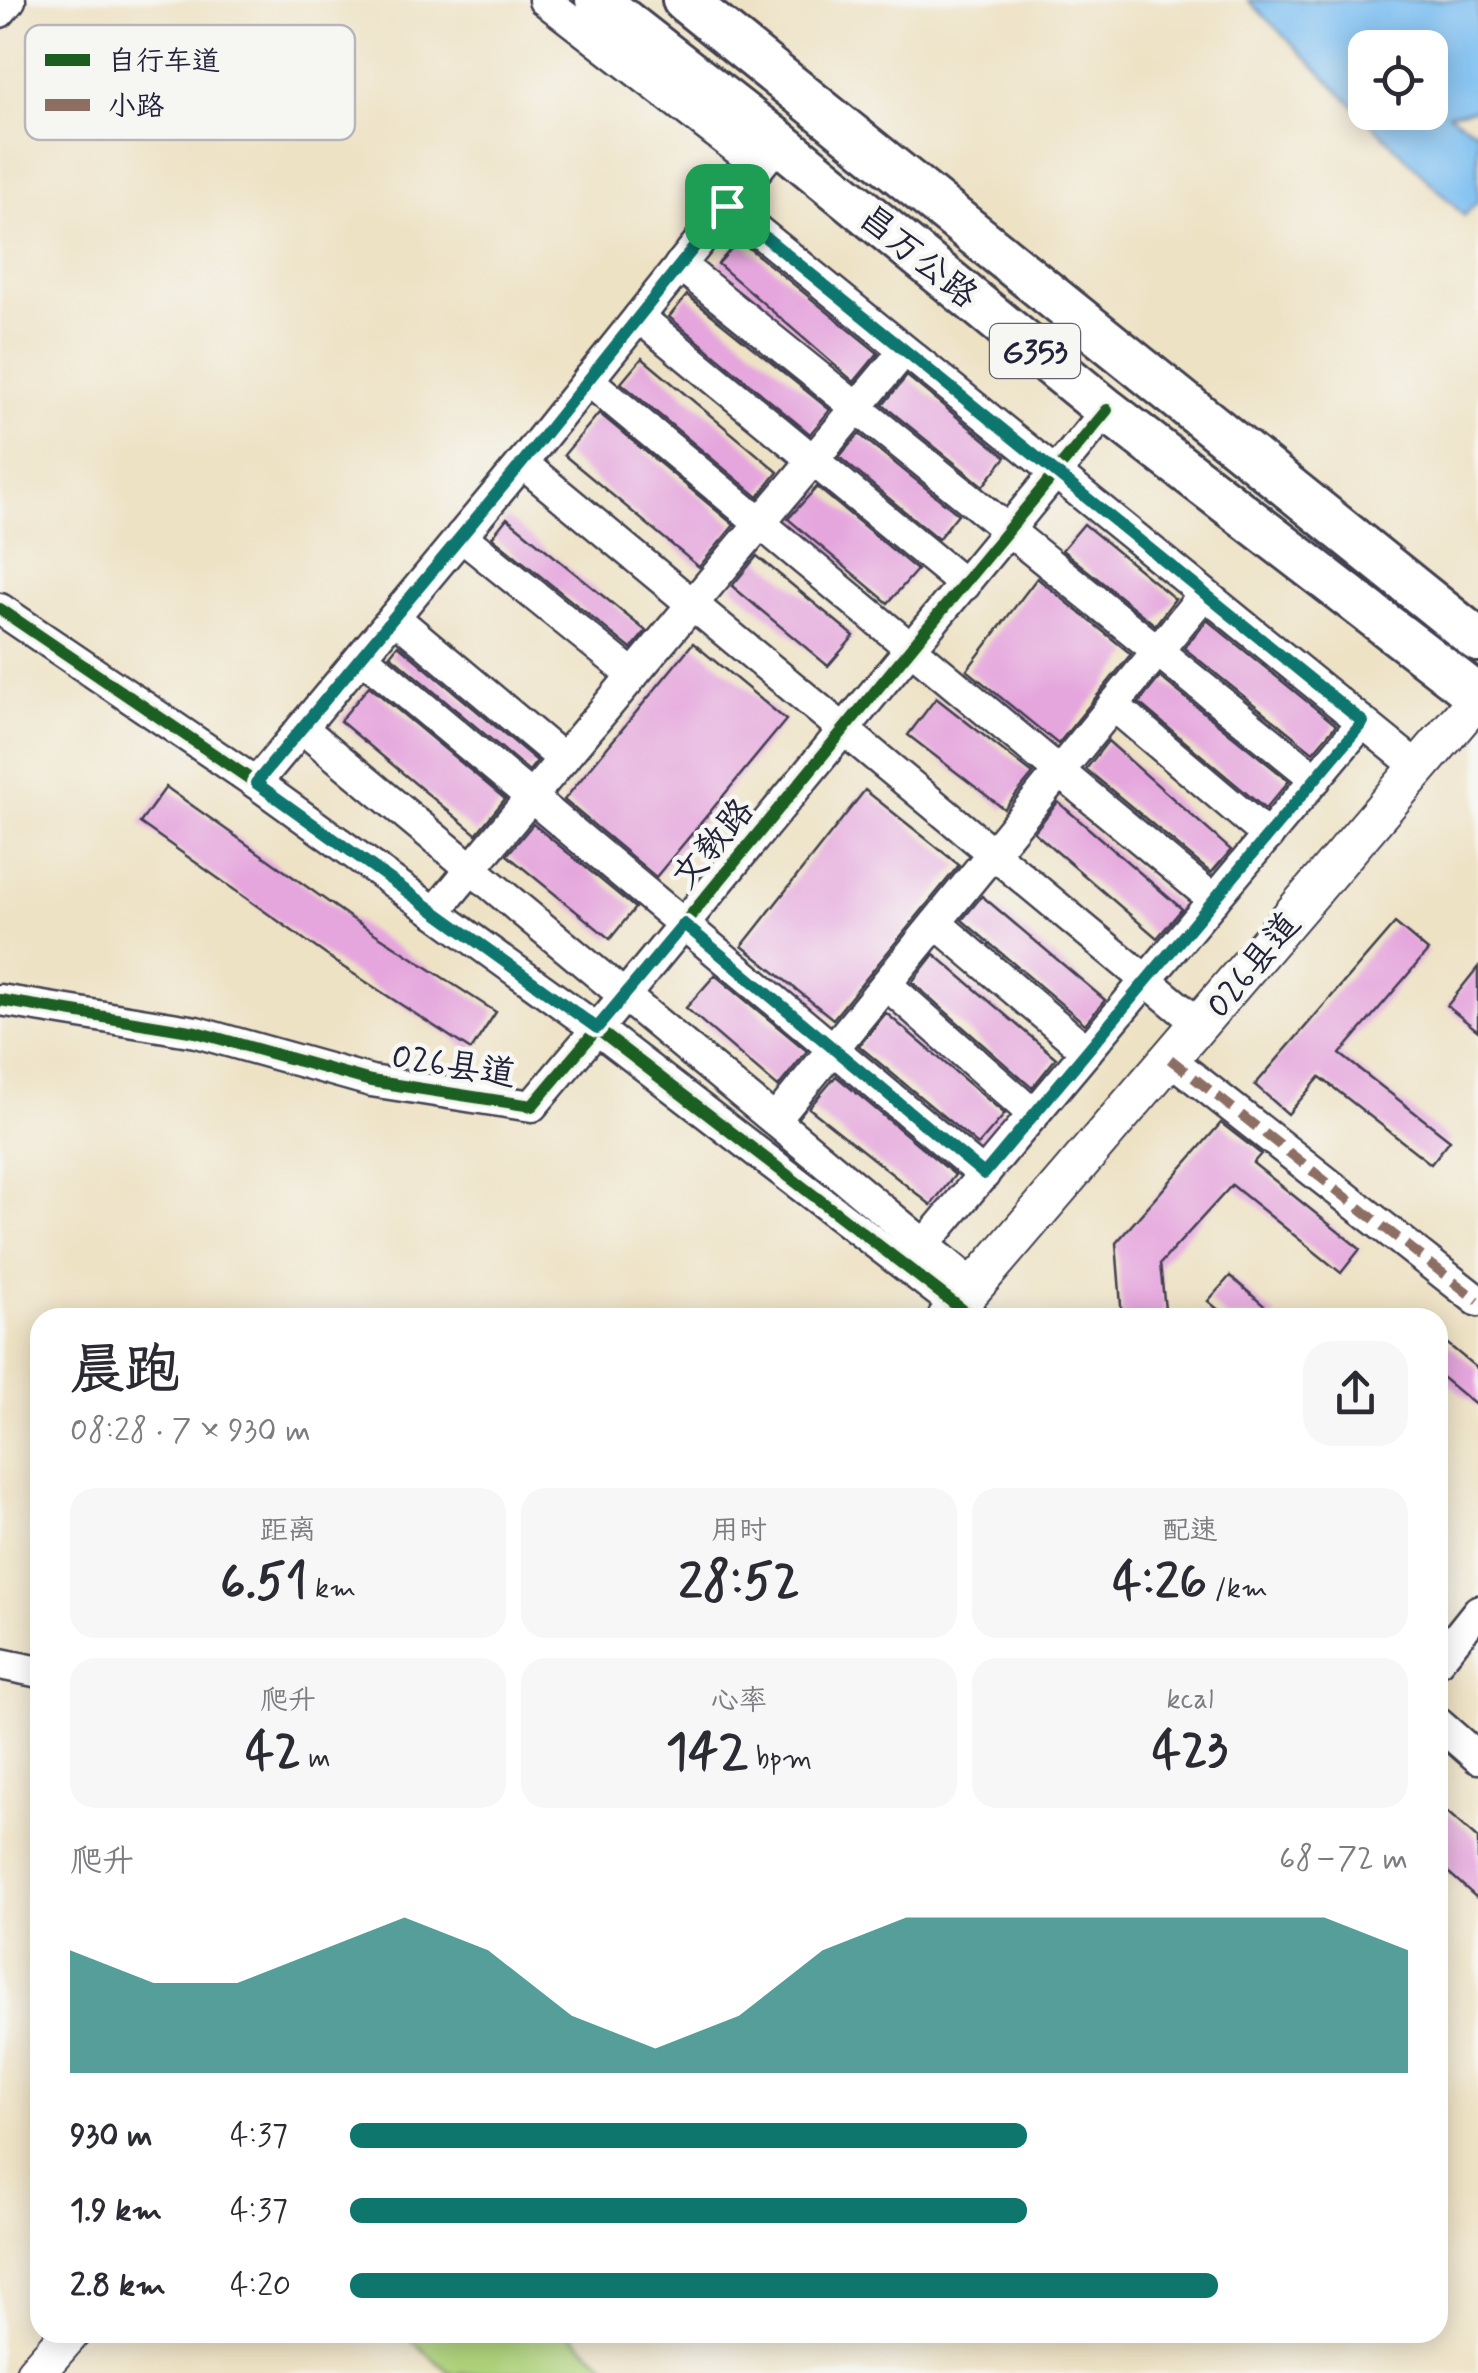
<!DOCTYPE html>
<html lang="zh">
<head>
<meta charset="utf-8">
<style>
	body { margin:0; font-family:Mynerve,"LXGW WenKai TC",sans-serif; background:#f7f7f7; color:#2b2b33; height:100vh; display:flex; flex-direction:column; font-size:38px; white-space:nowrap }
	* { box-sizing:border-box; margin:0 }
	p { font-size:32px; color:#7c7c81 }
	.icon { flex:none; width:55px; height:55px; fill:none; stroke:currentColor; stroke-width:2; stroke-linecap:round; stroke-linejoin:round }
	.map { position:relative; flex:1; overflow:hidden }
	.sheet { position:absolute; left:30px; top:1308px; width:1418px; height:1035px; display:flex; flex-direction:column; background:#fff; border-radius:30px; box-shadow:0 5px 25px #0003 }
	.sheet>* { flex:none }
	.tools { position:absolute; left:1348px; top:30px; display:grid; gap:20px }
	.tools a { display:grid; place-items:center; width:100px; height:100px; border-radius:20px; background:#fff; box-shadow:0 5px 25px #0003; font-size:50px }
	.pin { position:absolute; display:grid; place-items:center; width:85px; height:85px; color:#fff; margin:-42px; border-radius:20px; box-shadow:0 5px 15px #0006 }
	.round { display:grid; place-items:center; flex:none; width:105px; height:105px; border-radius:30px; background:#f7f7f7 }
	.overview { display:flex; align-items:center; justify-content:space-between; height:170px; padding:0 40px }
	h1 { font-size:55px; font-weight:800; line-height:75px }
	.metrics { display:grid; grid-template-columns:repeat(3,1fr); gap:15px; height:170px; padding:10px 40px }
	.metrics div { display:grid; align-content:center; border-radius:25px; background:#f7f7f7; text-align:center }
	.metrics b { font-size:50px; font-weight:800 }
	.metrics small { font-size:28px; font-weight:400 }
	.metrics p { font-size:28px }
	.chart { height:280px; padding:20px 40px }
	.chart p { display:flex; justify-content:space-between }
	.chart svg { width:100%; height:180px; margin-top:10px; fill:#0f766e; opacity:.7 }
	ul { padding:0 40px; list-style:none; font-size:32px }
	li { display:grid; grid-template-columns:160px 120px 1fr; align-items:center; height:75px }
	li i { height:25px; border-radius:12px; background:#0f766e }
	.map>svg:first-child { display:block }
</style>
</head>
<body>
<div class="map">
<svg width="1478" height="2373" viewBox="0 0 1478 2373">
	<rect width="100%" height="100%" fill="#f6f6f2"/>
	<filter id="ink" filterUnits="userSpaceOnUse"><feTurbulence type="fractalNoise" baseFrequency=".01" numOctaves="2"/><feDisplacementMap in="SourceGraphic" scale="20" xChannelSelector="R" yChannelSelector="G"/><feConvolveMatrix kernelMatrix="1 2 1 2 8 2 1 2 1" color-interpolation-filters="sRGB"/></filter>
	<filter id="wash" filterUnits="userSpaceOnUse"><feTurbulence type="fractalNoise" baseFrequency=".0048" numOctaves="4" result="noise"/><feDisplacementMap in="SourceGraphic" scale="40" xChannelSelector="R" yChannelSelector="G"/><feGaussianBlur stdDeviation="2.25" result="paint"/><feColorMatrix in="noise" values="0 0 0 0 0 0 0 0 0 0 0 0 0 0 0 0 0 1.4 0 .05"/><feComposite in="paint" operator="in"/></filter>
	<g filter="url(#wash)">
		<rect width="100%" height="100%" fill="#eee2c5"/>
		<!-- green -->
		<path fill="#afd37c" stroke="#687a5c" stroke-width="2.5" d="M402 2333H568L611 2369 607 2373H450Z"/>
		<!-- water -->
		<path fill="#7abef1" stroke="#4e7096" stroke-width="2.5" fill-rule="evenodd" d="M1248 0H1478V109L1448 114 1478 132V201L1464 216ZM1365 48H1430V112H1365Z"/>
		<g id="blocks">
			<!-- building -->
			<g fill="#e5a6dd">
				<path d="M739 240 878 353 854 382 718 264Z"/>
				<path d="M687 295 830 410 810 434 669 317Z"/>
				<path d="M642 358 778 472 758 497 621 383Z"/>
				<path d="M907 376 1006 457 983 486 883 405Z"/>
				<path d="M599 413 734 525 699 567 564 455Z"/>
				<path d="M859 434 958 514 938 539 839 457Z"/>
				<path d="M817 487 917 570 888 603 788 519Z"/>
				<path d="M507 518 646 631 631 649 492 537Z"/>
				<path d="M1084 524 1175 599 1155 625 1062 550Z"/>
				<path d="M757 556 854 636 828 666 732 586Z"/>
				<path d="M1037 578 1131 654 1058 744 967 670Z"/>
				<path d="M1207 620 1336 725 1313 752 1184 648Z"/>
				<path d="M693 643 786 720 656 877 564 800Z"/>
				<path d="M398 645 537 761 529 771 390 655Z"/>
				<path d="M1160 677 1289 781 1265 809 1139 703Z"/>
				<path d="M369 686 505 799 476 834 340 721Z"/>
				<path d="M936 698 1033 774 1004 809 908 735Z"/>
				<path d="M1108 741 1231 850 1211 873 1086 769Z"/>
				<path d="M166 787 351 918 496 1012 471 1050 343 967 140 823Z"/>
				<path d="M865 790 959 865 833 1019 742 946Z"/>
				<path d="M1058 802 1182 909 1157 938 1034 832Z"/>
				<path d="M533 824 635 908 610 939 507 855Z"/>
				<path d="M982 896 1105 1000 1085 1024 962 920Z"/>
				<path d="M1395 923 1428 951 1340 1054 1450 1140 1431 1164 1320 1077 1288 1114 1255 1085Z"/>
				<path d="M934 954 1056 1058 1032 1088 912 982Z"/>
				<path d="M1478 967V1031L1447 1006Z"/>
				<path d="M715 975 807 1051 778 1087 686 1008Z"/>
				<path d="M886 1013 1005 1114 978 1145 859 1046Z"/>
				<path d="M836 1076 955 1175 931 1205 809 1108Z"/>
				<path d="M1221 1123 1261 1154 1253 1163 1360 1249 1341 1273 1232 1185 1160 1264 1166 1318H1122L1116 1243Z"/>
				<path d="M1230 1276 1278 1318H1228L1208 1301Z"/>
				<path d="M1438 1336 1478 1369V1407L1438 1374Z"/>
				<path d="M1438 1804 1478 1839V1899L1438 1863Z"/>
			</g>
		</g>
	</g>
	<g filter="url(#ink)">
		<use href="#blocks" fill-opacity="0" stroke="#413f50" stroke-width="2.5"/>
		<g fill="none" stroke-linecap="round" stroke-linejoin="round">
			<!-- minor casing -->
			<g stroke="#413f50" stroke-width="35">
				<g id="minor">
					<path d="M544 0 759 166"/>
					<path d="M0 12 10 0"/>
					<path d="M727 206 1419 768"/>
					<path d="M680 265 1316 779"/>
					<path d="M639 317 965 585"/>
					<path d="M588 380 1214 900"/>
					<path d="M522 463 1200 1025"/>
					<path d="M461 536 633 675"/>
					<path d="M0 609 256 783 597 1029 1107 410"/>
					<path d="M394 617 563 759"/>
					<path d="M362 656 984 1175"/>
					<path d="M1113 705 1268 836"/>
					<path d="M302 728 974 1286"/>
					<path d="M256 783 522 463 779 142"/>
					<path d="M435 912 904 351"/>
					<path d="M936 923 1087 1051"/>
					<path d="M886 984 1034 1115"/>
					<path d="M0 1000 196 1032 371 1081 532 1106 597 1029 973 1318"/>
					<path d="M1170 1059 1478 1301"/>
					<path d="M775 1120 1204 594"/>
					<path d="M924 1245 1363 722"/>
					<path d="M1438 1661 1478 1611"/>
					<path d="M0 1664 40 1672"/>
					<path d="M1438 1723 1478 1758"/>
				</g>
			</g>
			<!-- major casing -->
			<g stroke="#413f50" stroke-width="42">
				<g id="major">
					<path d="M947 1318 1478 698"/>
					<path d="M35 2373 71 2332"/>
				</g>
			</g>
			<!-- highway casing -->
			<g stroke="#413f50" stroke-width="48">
				<g id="highway">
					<path d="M597 0 779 142 1107 410 1478 696"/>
					<path d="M684 0 1478 640"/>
				</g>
			</g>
			<!-- minor -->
			<use href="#minor" stroke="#fff" stroke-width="30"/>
			<!-- major -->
			<use href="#major" stroke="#fff" stroke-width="38"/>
			<!-- highway -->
			<use href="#highway" stroke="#fff" stroke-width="42"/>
			<!-- quiet -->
			<path stroke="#8d6e63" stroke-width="10" stroke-dasharray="20 10" stroke-linecap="butt" d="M1170 1059 1478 1301"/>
			<!-- cycleway casing -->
			<g stroke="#f6f6f2" stroke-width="19">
				<g id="cycleway">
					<path d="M0 609 256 783 597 1029 1107 410"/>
					<path d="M0 1000 196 1032 371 1081 532 1106 597 1029 973 1318"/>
				</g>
			</g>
			<!-- cycleway -->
			<use href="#cycleway" stroke="#1b5e20" stroke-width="12"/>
		</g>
	</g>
	<g fill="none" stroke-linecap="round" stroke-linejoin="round" filter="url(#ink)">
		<!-- route casing -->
		<g stroke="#fff" stroke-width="20">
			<path id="route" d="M727 206 1363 722 984 1174 684 924 597 1028 256 783 522 463Z"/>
		</g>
		<!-- route -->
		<use href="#route" stroke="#0f766e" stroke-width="12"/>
	</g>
	<g text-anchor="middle" stroke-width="9" stroke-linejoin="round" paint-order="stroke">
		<!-- shield labels -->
		<rect fill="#f6f6f2" stroke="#626272" stroke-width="2.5" x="990" y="324" width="90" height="54" rx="8"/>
		<g font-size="32" font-weight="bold" fill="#22223b">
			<text x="1035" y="362">G353</text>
		</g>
		<!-- street labels -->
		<g font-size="35" fill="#22223b" stroke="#f6f6f2">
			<text transform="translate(919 256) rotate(39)" y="12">昌万公路</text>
			<text transform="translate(712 843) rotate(-50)" y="12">文教路</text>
			<text transform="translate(1252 964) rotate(-50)" y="12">026县道</text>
			<text transform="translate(454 1064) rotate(9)" y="12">026县道</text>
		</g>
	</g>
	<!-- legend -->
	<rect x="25" y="25" width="330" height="115" rx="15" fill="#f6f6f2" stroke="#b6b6bb" stroke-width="2.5"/>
	<rect x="45" y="54" width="45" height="12" fill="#1b5e20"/>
	<rect x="45" y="99" width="45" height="12" fill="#8d6e63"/>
	<g font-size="28" fill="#22223b">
		<text x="108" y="70">自行车道</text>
		<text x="108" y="115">小路</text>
	</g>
</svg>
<div class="tools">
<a><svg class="icon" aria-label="locate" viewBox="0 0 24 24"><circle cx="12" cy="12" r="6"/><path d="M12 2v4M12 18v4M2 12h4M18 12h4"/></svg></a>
</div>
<div class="pin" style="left:727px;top:206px;background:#1e9e55"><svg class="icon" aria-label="arrive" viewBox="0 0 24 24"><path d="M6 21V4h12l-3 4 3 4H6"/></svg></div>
<section class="sheet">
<div class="overview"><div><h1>晨跑</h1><p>08:28 · 7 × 930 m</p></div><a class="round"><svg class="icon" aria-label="share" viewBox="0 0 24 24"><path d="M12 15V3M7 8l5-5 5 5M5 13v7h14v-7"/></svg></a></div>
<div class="metrics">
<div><p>距离</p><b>6.51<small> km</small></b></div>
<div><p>用时</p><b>28:52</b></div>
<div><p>配速</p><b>4:26<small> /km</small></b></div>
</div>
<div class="metrics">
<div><p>爬升</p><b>42<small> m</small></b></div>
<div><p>心率</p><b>142<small> bpm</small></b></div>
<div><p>kcal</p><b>423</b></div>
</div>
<div class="chart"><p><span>爬升</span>68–72 m</p>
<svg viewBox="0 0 160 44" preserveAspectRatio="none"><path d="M0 44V14L10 22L20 22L30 14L40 6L50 14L60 30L70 38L80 30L90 14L100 6L110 6L120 6L130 6L140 6L150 6L160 14V44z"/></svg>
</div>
<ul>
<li><b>930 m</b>4:37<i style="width:64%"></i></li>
<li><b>1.9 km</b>4:37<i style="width:64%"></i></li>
<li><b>2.8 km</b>4:20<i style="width:82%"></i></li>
</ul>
</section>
</div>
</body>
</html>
